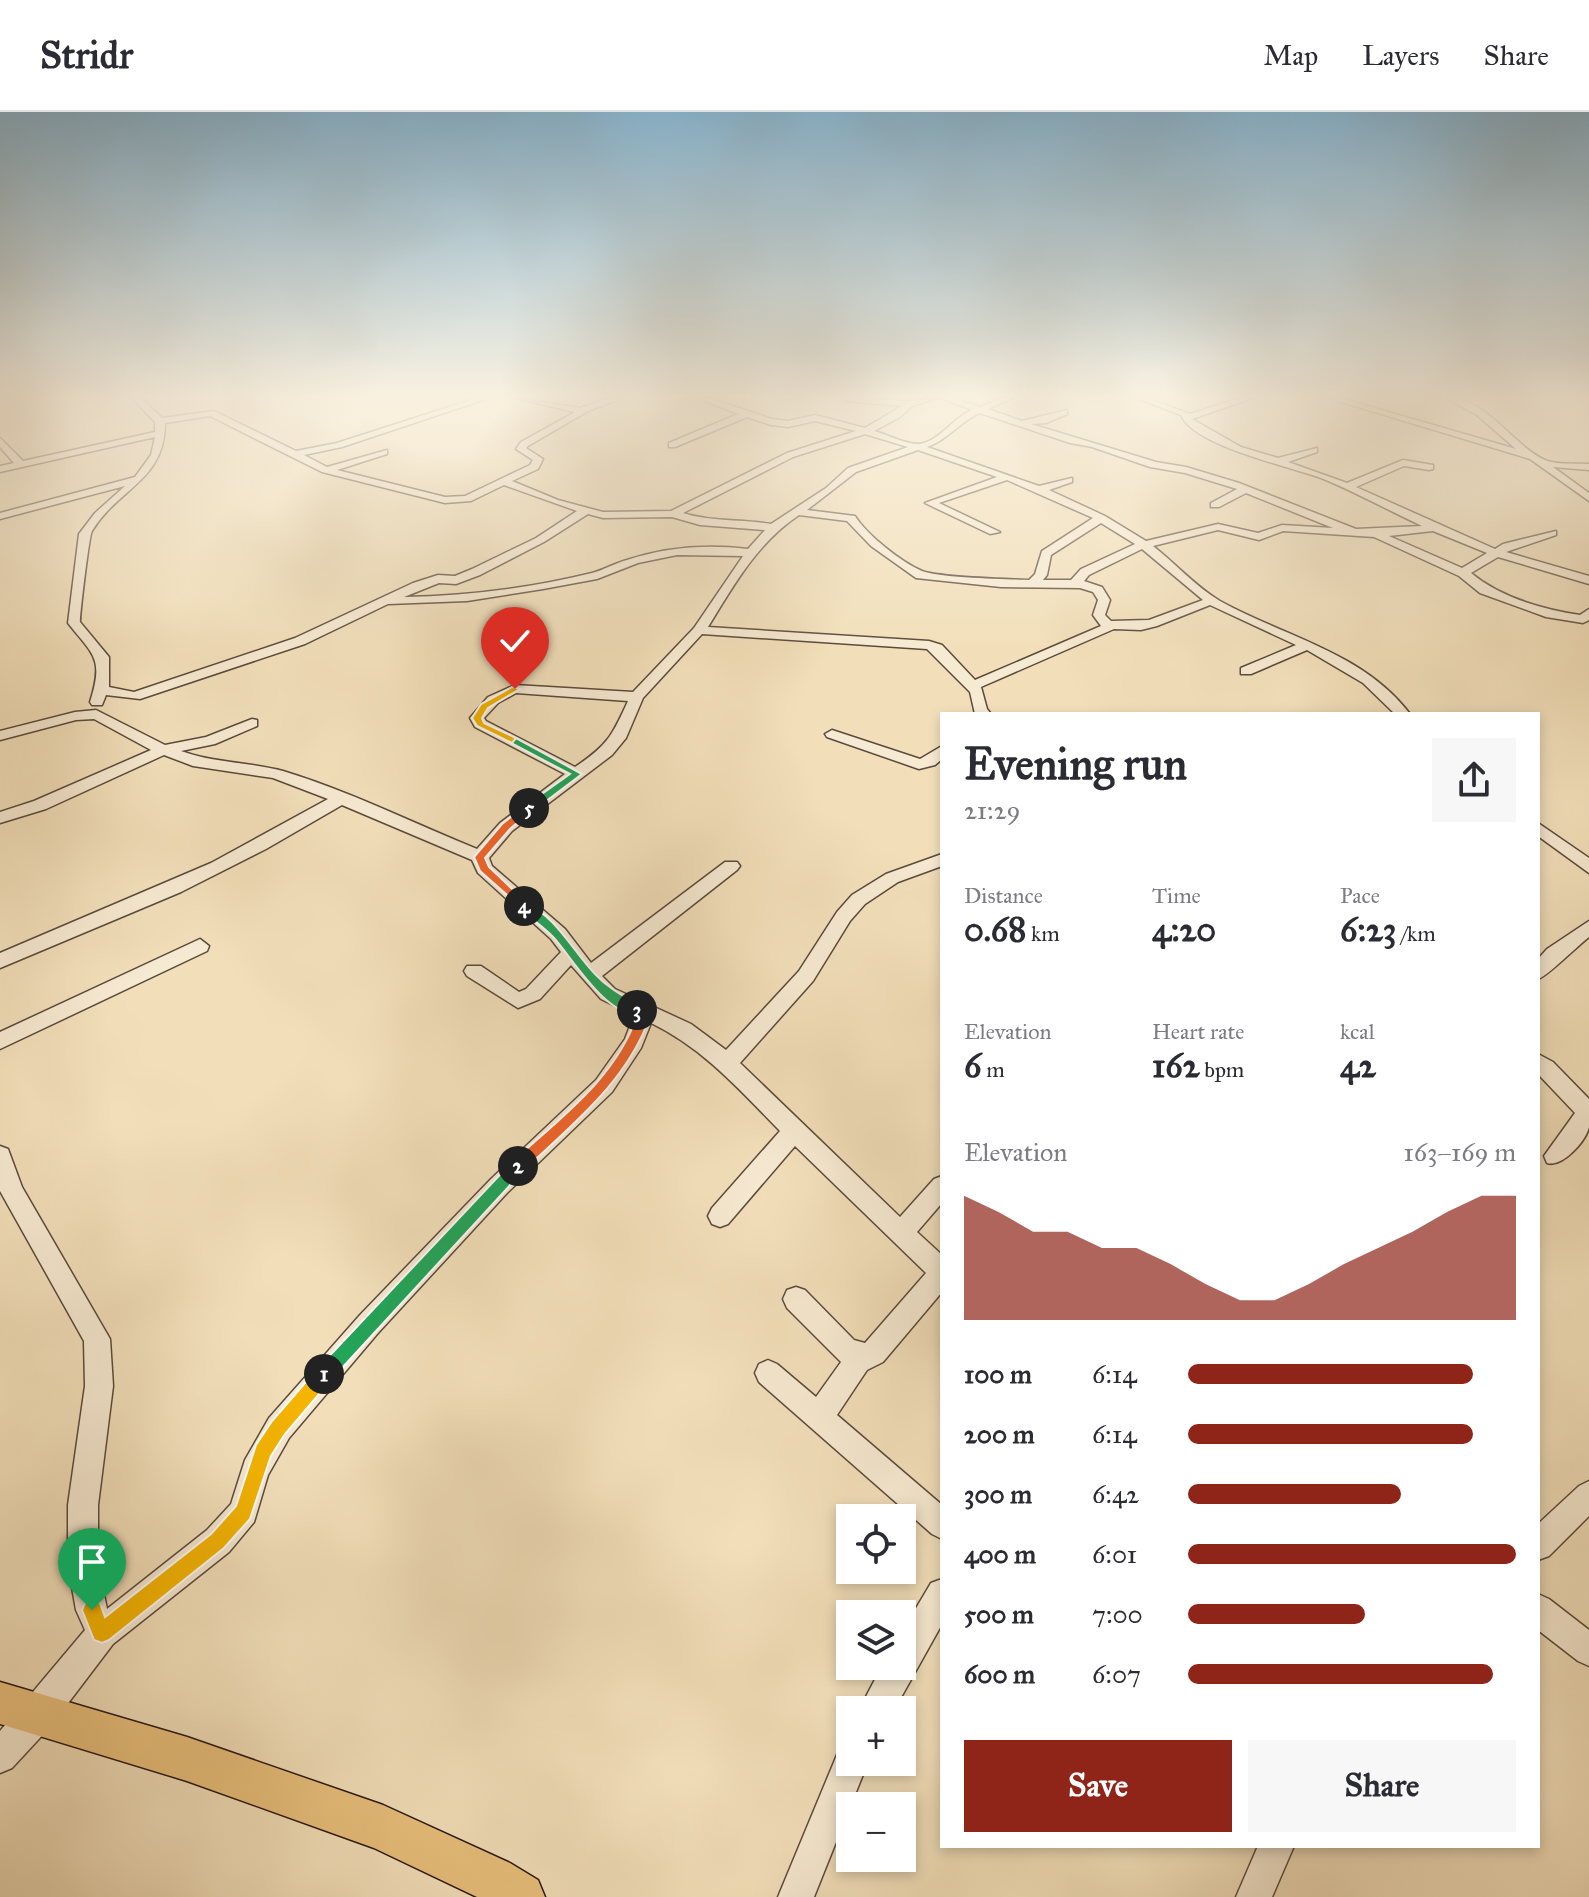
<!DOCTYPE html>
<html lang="en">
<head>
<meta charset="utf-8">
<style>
	body { margin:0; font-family:"IM FELL Great Primer",serif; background:#f7f7f7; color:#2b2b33; height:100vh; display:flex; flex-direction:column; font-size:30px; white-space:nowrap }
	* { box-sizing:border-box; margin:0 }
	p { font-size:26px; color:#7c7c81 }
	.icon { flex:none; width:44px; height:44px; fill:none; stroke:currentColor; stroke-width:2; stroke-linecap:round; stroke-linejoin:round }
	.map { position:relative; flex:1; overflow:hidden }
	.sheet { position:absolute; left:940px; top:600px; width:600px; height:1136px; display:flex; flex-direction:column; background:#fff; border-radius:0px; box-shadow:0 4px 12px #0003 }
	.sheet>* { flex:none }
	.controls { position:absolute; left:836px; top:1392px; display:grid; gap:16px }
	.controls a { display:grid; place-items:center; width:80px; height:80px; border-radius:0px; background:#fff; box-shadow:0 4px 12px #0003; font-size:40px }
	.pin { position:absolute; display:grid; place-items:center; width:68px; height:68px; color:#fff; margin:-82px -34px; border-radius:50% 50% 50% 0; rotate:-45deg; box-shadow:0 0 8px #0007 }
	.pin .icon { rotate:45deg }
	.km { position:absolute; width:40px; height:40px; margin:-20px; border-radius:50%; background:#222; color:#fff; font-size:22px; line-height:40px; text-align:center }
	.round { display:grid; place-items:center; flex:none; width:84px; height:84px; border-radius:0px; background:#f7f7f7 }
	.headline { display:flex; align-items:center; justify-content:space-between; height:136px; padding:0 24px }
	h1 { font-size:44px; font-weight:800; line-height:60px }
	.stats { display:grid; grid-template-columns:repeat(3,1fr); gap:12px; height:136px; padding:8px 24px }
	.stats div { display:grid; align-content:center }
	.stats b { font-size:34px; font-weight:800 }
	.stats small { font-size:22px; font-weight:400 }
	.stats p { font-size:22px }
	.chart { height:224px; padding:16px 24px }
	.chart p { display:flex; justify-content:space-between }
	.chart svg { width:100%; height:144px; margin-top:8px; fill:#8f2418; opacity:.7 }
	.cta { display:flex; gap:16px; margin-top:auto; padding:16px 24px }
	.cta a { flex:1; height:92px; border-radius:0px; background:#8f2418; color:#fff; font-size:32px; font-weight:800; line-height:92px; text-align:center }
	.cta a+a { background:#f7f7f7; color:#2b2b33 }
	ul { padding:0 24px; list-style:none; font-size:26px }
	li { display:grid; grid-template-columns:128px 96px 1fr; align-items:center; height:60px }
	li i { height:20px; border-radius:10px; background:#8f2418 }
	header { display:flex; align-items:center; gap:48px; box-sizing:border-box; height:112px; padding:0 40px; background:#fff; border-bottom:2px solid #e1e1e2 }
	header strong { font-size:38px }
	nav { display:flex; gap:44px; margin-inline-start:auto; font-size:28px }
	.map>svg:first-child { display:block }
</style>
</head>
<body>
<header>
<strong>Stridr</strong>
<nav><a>Map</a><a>Layers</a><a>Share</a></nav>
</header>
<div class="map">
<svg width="1589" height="1785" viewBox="0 0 1589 1785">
	<rect width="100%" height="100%" fill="#f2dfba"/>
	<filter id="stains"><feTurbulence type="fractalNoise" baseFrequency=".0025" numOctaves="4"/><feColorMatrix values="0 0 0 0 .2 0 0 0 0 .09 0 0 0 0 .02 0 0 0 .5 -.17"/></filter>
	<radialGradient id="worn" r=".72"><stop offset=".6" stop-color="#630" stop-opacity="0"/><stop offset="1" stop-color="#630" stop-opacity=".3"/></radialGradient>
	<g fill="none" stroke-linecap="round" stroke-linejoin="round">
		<!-- minor casing -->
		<g stroke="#5a4a3c" stroke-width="3">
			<g id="minor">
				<path d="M132 286H141L162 306 214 299 296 339 337 331 477 286H489L342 335 304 343 327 355 387 338V342L337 358 445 385 465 384 530 353 533 348 516 337 521 330 575 300 516 286 580 296 611 286H622L588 299 528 334 526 336 543 347 538 357 512 369 558 388 603 400 671 399 787 341 856 319 815 309 788 315 771 313 747 305 675 335H669V331L738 302 698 286H709L772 307 788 309 815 303 865 316 902 294 846 289 842 286 909 289 938 286 912 294 900 305 874 319C886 322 905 332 918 332 938 331 954 305 972 298L942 286H953L980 295 1002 286H1013L988 297 1022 309 1067 298V302L1046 311 1031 312 1156 350 1186 355 1239 371 1356 417 1422 414C1390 399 1359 382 1326 368 1294 355 1194 335 1181 303L1136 286H1147L1190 302 1240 286H1252L1192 307 1241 335 1278 346 1317 336V340L1288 350 1347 371 1403 348 1433 353V357L1429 358 1404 354 1356 375 1495 437 1503 432 1556 419V423L1506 440 1589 464V472L1498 445 1471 461C1501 486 1542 497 1580 503L1589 497V508L1583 511 1546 505 1480 481 1459 464 1374 425 1283 419 1259 428 1218 418 1153 434C1175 451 1196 475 1220 489 1285 525 1363 540 1410 602H1395L1363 571 1307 538 1251 562H1241V556L1296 533 1210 493 1157 514 1141 518 1114 517 981 575 987 597 991 602H975L970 580 927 537 702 522 643 586 626 626 612 643 512 719 489 746 492 754 565 817 591 851 725 750H737L740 754 737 758 602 864 615 877 691 912 726 938 799 859 837 800 852 783 886 762 942 742V754L898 770 865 792 850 809 813 869 740 951 900 1105 934 1067 942 1064V1091L917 1120 942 1143V1180L883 1250 867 1258 837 1303 942 1393V1427L932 1422 759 1270 755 1261 759 1252 768 1248 777 1252 816 1285 841 1250 787 1196 783 1187 787 1178 796 1175 805 1178 854 1228 865 1231 926 1161 795 1034 728 1112 720 1115 712 1112 708 1104 712 1096 780 1019C740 978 703 936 651 911L641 936 612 980 507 1081 378 1221 289 1326 268 1363 254 1410 229 1440 113 1532 50 1615 12 1656 0 1661V1619L85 1518 76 1498 68 1453V1393L85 1274 84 1229 0 1079V1034L8 1037 22 1075 110 1227 113 1274 98 1393V1453L107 1497 207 1418 231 1392 245 1348 269 1306 360 1203 491 1067 596 968 625 927 634 903 601 887 571 853 540 887 518 896 467 864 464 859 467 854H481L519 880 526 877 561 840 551 827 478 761 472 748 342 693 266 737 181 780 0 856V841L211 751 328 687 273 666 193 654 164 643 46 697 0 711V700L34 689 151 638 94 607 76 608 0 628V619L75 600 96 598 165 633 206 625 252 607 257 608V614L215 632 181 639C214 651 249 650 283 659 349 679 413 711 477 737L500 711 565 662 475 615 470 606 488 585 515 573 633 580 694 516 743 444 677 443 638 451 597 467 543 477 467 489 388 492 305 532 140 587 106 583 102 593H92L90 590C104 546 94 544 68 511L79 422 95 401 125 374 0 407V401L135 365 151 343 155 325 0 360V354L14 351 0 335V326L23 349 155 320V310ZM980 301 1070 331 1092 335 1150 355 1185 361 1237 377 1211 391V395H1219L1246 381 1333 416 1282 413 1258 421 1218 412 1146 429 1105 404 1049 378 1072 370V366L1039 374 927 335C948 328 960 309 980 301ZM210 304 322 360 445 391 471 389 504 373 577 399 536 426 472 457 455 464 438 463 413 471 295 526 134 580 109 575V545L80 510C80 501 89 424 92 419 119 375 165 369 165 311ZM865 322 908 335 848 356 826 376 771 412C742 407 711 410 683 401L793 345ZM918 338 997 365 925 391 990 422 1000 420 939 391 1007 368 1093 406 1042 439 1035 462 1029 468C1007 467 940 466 922 459 901 450 867 423 855 404L807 398 856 360ZM588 402 603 406 672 405 700 413 765 418 748 437C707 432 666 435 627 448 615 451 604 458 592 461 531 476 466 484 404 485L439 471 456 472 480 463 544 430ZM799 403 847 409 871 434 916 466 1001 475 1080 476 1093 480 1098 488 1093 503 1101 514 975 568 942 533 929 529 708 515C734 473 757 431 799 403ZM1101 411 1135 432 1081 457 1071 468H1043L1047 463 1051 443ZM1433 419 1487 441 1462 456 1389 424ZM1142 437 1203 488 1149 508 1111 509 1105 503 1110 488 1102 475 1084 469 1089 463ZM516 581 628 589C612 624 608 633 575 655L486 609 484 606 498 591Z"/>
				<path d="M1328 286H1340L1516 337 1477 303 1446 286C1484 283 1513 334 1545 348 1556 353 1576 351 1589 352V358L1553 355 1589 381V389L1530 347Z"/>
				<path d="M832 618 920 647 942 634V647L935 653 919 657 827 625 825 622Z"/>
				<path d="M1538 711 1589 746V761L1538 724Z"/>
				<path d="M1589 809V825C1577 834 1548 864 1538 867V847L1547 837Z"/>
				<path d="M200 827 209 834 207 839 0 937V920Z"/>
				<path d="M1538 942 1553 950 1589 987C1589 995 1589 1006 1589 1015 1586 1029 1562 1056 1547 1051L1544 1044 1575 1001 1538 962Z"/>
				<path d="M1589 1369V1404L1549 1444 1538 1448V1412L1579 1374Z"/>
				<path d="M942 1467V1512L894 1598H859L882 1554H902V1520L931 1471Z"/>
				<path d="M1538 1482 1549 1487 1589 1518V1554L1578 1549 1538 1518Z"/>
				<path d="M850 1633V1650H868L814 1785H778L839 1638Z"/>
				<path d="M1258 1734H1294L1272 1785H1236Z"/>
			</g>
		</g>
		<!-- major casing -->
		<g stroke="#271812" stroke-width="3">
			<path id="major" d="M0 1570 187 1625 383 1693 510 1751 538 1768 545 1785H477L374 1736 187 1669 0 1612Z"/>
		</g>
		<!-- minor -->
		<use href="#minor" fill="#f7ead2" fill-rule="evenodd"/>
		<!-- major -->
		<use href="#major" fill="#e9c07d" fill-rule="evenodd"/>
	</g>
	<!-- sky -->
	<linearGradient id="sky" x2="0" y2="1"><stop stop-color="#89b7d3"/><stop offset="0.53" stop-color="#f9f1e0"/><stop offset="1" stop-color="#f9f1e0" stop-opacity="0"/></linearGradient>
	<rect width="1589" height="536" fill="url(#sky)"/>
	<!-- split-1 -->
	<path fill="#f5b400" stroke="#fff" stroke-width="2" d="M324 1253 331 1256 333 1262 331 1268 285 1322 271 1344 250 1407 224 1436 109 1528 102 1531 94 1528 82 1498 85 1491 92 1488 100 1491 105 1505 211 1422 236 1394 256 1333 272 1309 318 1256Z"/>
	<!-- split-2 -->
	<path fill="#22a559" stroke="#fff" stroke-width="2" d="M518 1048 525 1054 523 1059 331 1268 324 1271 318 1268 316 1262 318 1256 512 1050Z"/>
	<!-- split-3 -->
	<path fill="#f0652b" stroke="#fff" stroke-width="2" d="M637 894 651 902C628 969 574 1011 523 1059H512V1050C560 1006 615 967 637 904L631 898Z"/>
	<!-- split-4 -->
	<path fill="#22a559" stroke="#fff" stroke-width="2" d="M524 790C556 804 572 838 595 862 609 877 625 885 642 895V902C608 908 573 847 554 826 544 815 531 807 520 797V792Z"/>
	<!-- split-5 -->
	<path fill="#f0652b" stroke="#fff" stroke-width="2" d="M525 694 534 696 510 717 485 746 489 755 528 792V797L524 798 480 759 474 745 502 712Z"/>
	<!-- split-6 -->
	<path fill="#22a559" stroke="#fff" stroke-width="2" d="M509 626H516L582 662 533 699H525V694L570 662 509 630Z"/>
	<!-- split-7 -->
	<path fill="#f5b400" stroke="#fff" stroke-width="2" d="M512 575 520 577 488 596 482 606 484 611 516 626 512 631 477 614 472 606 481 592Z"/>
	<rect width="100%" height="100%" filter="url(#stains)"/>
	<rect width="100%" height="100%" fill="url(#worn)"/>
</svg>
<div class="controls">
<a><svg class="icon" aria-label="locate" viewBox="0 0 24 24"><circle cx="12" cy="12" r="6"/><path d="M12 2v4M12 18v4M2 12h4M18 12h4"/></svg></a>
<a><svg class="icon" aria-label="layers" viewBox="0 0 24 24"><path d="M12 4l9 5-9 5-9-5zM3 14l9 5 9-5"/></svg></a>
<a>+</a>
<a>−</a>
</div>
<div class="pin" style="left:92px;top:1498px;background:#1e9e55"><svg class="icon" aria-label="arrive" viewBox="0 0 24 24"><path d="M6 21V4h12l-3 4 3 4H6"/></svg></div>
<div class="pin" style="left:515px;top:577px;background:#d93025"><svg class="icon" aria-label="check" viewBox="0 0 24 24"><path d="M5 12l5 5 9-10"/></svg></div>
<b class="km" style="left:324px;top:1262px">1</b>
<b class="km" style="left:518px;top:1054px">2</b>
<b class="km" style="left:637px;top:898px">3</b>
<b class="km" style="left:524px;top:794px">4</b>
<b class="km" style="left:529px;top:696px">5</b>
<section class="sheet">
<div class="headline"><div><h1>Evening run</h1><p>21:29</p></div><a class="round"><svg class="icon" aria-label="share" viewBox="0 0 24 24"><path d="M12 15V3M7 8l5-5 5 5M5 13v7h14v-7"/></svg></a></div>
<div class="stats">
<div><p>Distance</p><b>0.68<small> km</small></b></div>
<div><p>Time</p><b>4:20</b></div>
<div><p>Pace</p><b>6:23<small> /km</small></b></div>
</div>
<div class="stats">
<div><p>Elevation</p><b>6<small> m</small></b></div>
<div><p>Heart rate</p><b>162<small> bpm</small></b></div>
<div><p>kcal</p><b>42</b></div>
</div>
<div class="chart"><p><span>Elevation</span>163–169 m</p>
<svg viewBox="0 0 160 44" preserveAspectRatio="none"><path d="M0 44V6L10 11L20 17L30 17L40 22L50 22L60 27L70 33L80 38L90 38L100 33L110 27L120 22L130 17L140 11L150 6L160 6V44z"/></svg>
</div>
<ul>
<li><b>100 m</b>6:14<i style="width:87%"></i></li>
<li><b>200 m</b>6:14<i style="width:87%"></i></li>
<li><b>300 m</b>6:42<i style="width:65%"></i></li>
<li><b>400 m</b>6:01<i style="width:100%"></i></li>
<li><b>500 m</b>7:00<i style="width:54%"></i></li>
<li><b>600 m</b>6:07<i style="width:93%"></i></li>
</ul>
<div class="cta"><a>Save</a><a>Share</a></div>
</section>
</div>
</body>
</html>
